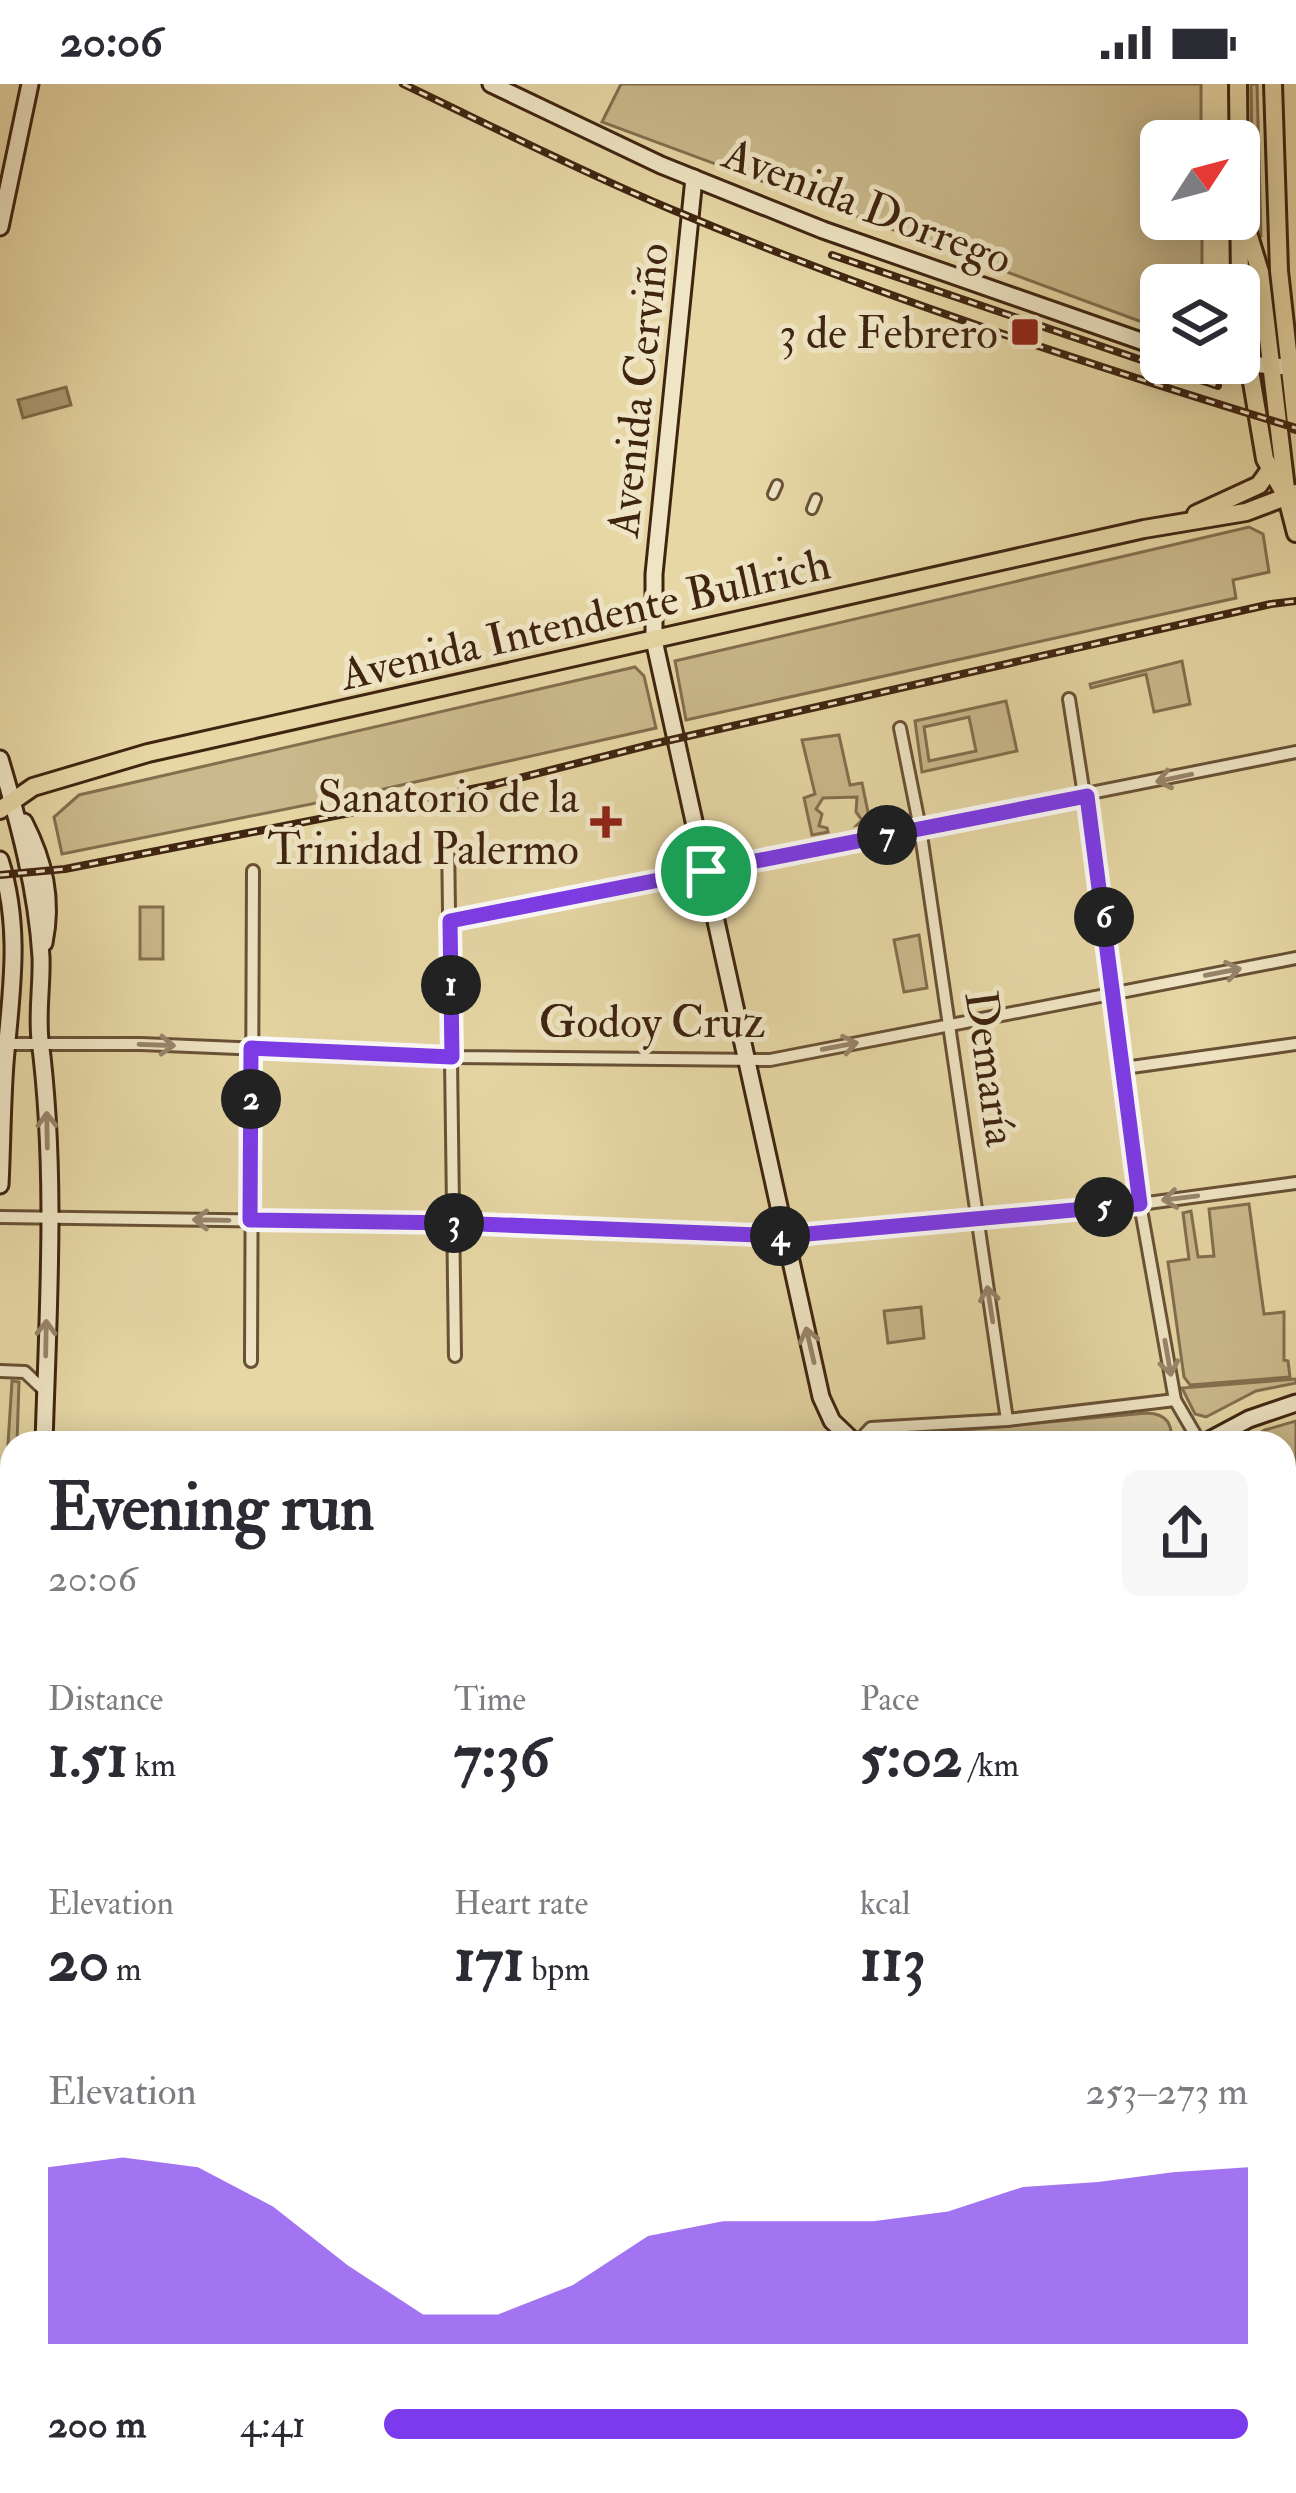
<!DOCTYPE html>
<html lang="en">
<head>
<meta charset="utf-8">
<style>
	body { margin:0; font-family:"IM FELL Double Pica",serif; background:#f7f7f7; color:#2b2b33; height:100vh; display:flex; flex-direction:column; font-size:45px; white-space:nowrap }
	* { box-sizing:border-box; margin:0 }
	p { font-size:39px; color:#7c7c81 }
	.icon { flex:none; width:66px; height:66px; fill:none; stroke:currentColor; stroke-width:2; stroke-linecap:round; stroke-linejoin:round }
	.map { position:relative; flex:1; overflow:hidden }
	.drawer { position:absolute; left:0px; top:1347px; width:1296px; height:1062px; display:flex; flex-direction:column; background:#fff; border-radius:36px 36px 0 0; box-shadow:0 6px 30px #0003 }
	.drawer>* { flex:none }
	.needle { width:78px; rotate:54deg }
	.fabs { position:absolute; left:1140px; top:36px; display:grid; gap:24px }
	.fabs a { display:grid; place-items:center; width:120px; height:120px; border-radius:18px; background:#fff; box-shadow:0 6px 30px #0003; font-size:60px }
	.pin { position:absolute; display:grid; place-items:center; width:102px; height:102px; color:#fff; margin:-51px; border:6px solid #fff; border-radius:50%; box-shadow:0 3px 12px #0007 }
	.km { position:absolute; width:60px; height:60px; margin:-30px; border-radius:50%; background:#222; color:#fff; font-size:33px; line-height:60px; text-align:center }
	.round { display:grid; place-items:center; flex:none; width:126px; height:126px; border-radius:18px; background:#f7f7f7 }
	.overview { display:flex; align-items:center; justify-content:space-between; height:204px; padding:0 48px }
	h1 { font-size:66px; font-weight:700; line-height:90px }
	.figures { display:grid; grid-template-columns:repeat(3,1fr); gap:18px; height:204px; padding:12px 48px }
	.figures div { display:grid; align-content:center }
	.figures b { font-size:60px; font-weight:700 }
	.figures small { font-size:33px; font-weight:400 }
	.figures p { font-size:33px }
	.chart { height:336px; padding:24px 48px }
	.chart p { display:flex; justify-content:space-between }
	.chart svg { width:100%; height:216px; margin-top:12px; fill:#7c3aed; opacity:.7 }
	ul { padding:0 48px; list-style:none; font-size:39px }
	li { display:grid; grid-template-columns:192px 144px 1fr; align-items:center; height:90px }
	li i { height:30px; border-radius:15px; background:#7c3aed }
	.status { display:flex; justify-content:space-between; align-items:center; height:84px; padding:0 60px; background:#fff; direction:ltr }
	.status svg { height:33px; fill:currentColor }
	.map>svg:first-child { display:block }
</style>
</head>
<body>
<div class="status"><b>20:06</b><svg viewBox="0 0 49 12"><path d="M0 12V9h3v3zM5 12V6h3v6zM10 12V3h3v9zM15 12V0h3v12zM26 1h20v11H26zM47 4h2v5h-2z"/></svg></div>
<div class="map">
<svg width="1296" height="2409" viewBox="0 0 1296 2409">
	<rect width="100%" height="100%" fill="#e6d7a5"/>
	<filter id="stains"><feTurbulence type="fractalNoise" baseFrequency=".00167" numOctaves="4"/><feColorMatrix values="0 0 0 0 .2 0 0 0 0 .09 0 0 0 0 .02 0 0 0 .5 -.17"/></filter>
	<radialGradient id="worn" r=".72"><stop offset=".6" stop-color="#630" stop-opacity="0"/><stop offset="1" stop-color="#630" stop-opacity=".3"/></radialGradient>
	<!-- green -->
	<g fill="#cab98c" stroke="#846e4e" stroke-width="3" fill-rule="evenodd">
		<path d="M621 0H1201V57H1161V135H1202V201H1161V245L602 38Z"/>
		<path d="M1251 0H1257L1261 152 1258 153 1253 136Z"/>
		<path d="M1249 443 1263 450 1269 488 1233 496 1236 514 686 636 675 577Z"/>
		<path d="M1182 577 1190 620 1154 628 1146 590 1091 604 1090 600Z"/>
		<path d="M635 583 644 592 656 644 366 709 62 770 54 733 79 711Z"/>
		<path d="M1006 617 1017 667 922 688 915 637ZM969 633 976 667 929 677 924 643Z"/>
		<path d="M839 651 850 701 862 699 870 738 857 741 862 736 856 728 857 713 823 714 816 725 822 730 819 742 827 744 828 748 812 751 804 714 815 710 802 656Z"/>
		<rect x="140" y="823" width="23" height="52"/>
		<path d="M919 851 927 904 904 908 894 856Z"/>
		<path d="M1249 1120 1264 1230 1284 1228V1276L1288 1277 1290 1293 1190 1301 1184 1293 1168 1178 1189 1175 1183 1129 1191 1127 1198 1173 1214 1172 1209 1125Z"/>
		<path d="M921 1223 924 1254 888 1259 884 1227Z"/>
		<path d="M1296 1295V1299L1256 1307 1206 1333 1195 1330 1182 1304Z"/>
		<path d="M12 1297 19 1298 17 1359H12V1474L1 1471Z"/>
		<path d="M1147 1329C1167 1330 1173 1340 1171 1359H878L876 1354Z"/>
		<path d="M1296 1337V1778L1284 1777V1359H1243L1265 1346Z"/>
		<path d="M0 1499H12V1621L0 1623Z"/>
		<path d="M12 1658V1860L4 1855 6 1803 2 1802 6 1666Z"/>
		<path d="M1284 1817H1296V2130L1284 2131Z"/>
		<path d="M12 1938V2397H286L287 2409H0V1940Z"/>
	</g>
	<!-- water -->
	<path fill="#ad9a72" stroke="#816b4b" stroke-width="3" d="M66 303 71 321 23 334 18 316Z"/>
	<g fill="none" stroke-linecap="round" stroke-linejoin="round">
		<!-- pedestrian casing -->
		<g stroke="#695135" stroke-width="14">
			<g id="pedestrian">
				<path d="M773 410 777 401"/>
				<path d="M812 425 816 415"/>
			</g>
		</g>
		<!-- minor casing -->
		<g stroke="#695135" stroke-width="16">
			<g id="minor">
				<path d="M1069 615 1115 909 1140 1120 1175 1316 1200 1359"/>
				<path d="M900 644 920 744 1007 1336"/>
				<path d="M448 753 455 1272"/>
				<path d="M450 837 1296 668"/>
				<path d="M1 960H141L452 973 770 976 1296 874"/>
				<path d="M1124 984 1296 960"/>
				<path d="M0 1133 454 1139 785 1152 1140 1120 1296 1099"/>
				<path d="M251 1277 253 787"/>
				<path d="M0 1287 25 1288 45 1307"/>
				<path d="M857 1359 871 1344 1007 1336 1175 1316"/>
				<path d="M0 1486 12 1487"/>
				<path d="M1284 2147 1296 2145"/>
				<path d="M1284 2319 1296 2392"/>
				<path d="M682 2397 685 2409"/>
				<path d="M850 2397 854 2409"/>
				<path d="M1042 2397 1045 2409"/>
				<path d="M1068 2397 1071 2409"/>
				<path d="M1104 2409 1191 2397"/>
			</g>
		</g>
		<!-- secondary casing -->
		<g stroke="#3f2410" stroke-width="21">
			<g id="secondary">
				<path d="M491 0 661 81 823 146 1161 264"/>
				<path d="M694 94 654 490V556L821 1313 832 1337 855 1359"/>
				<path d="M0 143 30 0"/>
				<path d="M1233 279 1288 283 1296 290"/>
				<path d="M0 675C19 739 37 806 41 873 42 900 37 928 40 956 57 1087 48 1226 44 1359"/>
				<path d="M24 738C44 777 53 815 44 859"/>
				<path d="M0 776C22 845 11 908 5 979 2 1020 2 1061 0 1101"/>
				<path d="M1204 1359 1249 1335 1296 1319"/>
				<path d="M0 1638 12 1636"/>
				<path d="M1284 1796 1296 1797"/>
				<path d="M0 1877 12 1883"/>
				<path d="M406 2397 414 2409"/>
			</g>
		</g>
		<!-- primary casing -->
		<g stroke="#3f2410" stroke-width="22">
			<g id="primary">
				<path d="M1238 0 1240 202 1244 251 1265 375 1287 414 1296 449"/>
				<path d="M1273 0 1279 187 1296 339"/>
				<path d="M1246 142 1260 188 1287 413"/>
				<path d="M1196 430 1259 401 1269 387"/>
				<path d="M0 726 33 703 148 669 1144 445 1246 428 1296 409"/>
			</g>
		</g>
		<!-- pedestrian -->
		<use href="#pedestrian" stroke="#efe5c4" stroke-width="8"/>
		<!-- minor -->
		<use href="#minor" stroke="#efe5c4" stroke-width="10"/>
		<!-- secondary -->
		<use href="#secondary" stroke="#efe5c4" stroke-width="15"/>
		<!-- primary -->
		<use href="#primary" stroke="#e6d7a5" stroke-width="16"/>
		<!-- rail casing -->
		<g stroke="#3f2410" stroke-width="8">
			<g id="rail">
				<path d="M403 0C491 42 578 86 668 124 872 210 1084 279 1296 344"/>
				<path d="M832 171 1218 302"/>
				<path d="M0 791 65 785 492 701 653 660 1271 520 1296 517"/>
			</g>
		</g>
		<!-- rail -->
		<use href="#rail" stroke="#efe5c4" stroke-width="3" stroke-dasharray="9" stroke-linecap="butt"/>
	</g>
	<!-- one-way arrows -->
	<defs><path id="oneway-shaft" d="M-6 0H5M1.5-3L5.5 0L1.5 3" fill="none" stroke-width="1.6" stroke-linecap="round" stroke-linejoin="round" transform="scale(3)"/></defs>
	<g stroke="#97846a">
		<use href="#oneway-shaft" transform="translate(1174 694) rotate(168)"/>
		<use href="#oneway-shaft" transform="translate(1223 888) rotate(-11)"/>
		<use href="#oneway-shaft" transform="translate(157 961) rotate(2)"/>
		<use href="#oneway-shaft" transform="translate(840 962) rotate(-11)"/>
		<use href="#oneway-shaft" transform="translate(47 1046) rotate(-91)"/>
		<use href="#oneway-shaft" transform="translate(1180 1114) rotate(173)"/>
		<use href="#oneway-shaft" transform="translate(211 1136) rotate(-179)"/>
		<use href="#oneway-shaft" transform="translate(990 1220) rotate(-99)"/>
		<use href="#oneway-shaft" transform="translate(46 1254) rotate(-89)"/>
		<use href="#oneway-shaft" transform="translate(810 1261) rotate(-103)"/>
		<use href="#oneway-shaft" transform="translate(1168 1274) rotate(80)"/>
	</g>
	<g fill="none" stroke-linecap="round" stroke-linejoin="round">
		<!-- route casing -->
		<g stroke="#fff" stroke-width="24">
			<path id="route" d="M1087 712 1140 1120 785 1152 454 1139 250 1136 251 964 452 973 450 837Z"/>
		</g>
		<!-- route -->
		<use href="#route" stroke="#7c3aed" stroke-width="15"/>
	</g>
	<!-- markers -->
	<g fill="#8f2418" stroke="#efe5c4" stroke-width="4.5">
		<rect x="1010" y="233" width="30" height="30" rx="6"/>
		<path d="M600 720h12v12h12v12h-12v12h-12v-12h-12v-12h12z"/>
	</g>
	<g text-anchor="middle" stroke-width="10" stroke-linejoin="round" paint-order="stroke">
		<!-- street labels -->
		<g font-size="45" fill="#3f2410" stroke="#efe5c4">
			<text transform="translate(868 121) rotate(21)" y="16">Avenida Dorrego</text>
			<text transform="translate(637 306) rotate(-84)" y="16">Avenida Cerviño</text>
			<text transform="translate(585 534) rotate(-13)" y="16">Avenida Intendente Bullrich</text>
			<text x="652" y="953">Godoy Cruz</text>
			<text transform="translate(992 984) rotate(82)" y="16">Demaría</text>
		</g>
		<!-- poi labels -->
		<g font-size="45" fill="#3f2410" stroke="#efe5c4" text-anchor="end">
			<text x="998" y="264">3 de Febrero</text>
			<text x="579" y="728">Sanatorio de la<tspan x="579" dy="52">Trinidad Palermo</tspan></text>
		</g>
	</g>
	<rect width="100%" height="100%" filter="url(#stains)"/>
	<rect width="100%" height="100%" fill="url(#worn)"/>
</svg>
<div class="fabs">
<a><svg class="needle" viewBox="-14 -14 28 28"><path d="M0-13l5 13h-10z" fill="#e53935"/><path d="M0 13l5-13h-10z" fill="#7c7c81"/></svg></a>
<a><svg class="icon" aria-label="layers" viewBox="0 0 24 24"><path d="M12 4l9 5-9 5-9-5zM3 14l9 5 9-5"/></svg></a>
</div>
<div class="pin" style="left:706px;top:787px;background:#1e9e55"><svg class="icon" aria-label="arrive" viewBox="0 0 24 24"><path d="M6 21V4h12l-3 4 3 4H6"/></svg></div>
<b class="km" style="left:451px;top:901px">1</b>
<b class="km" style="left:251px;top:1015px">2</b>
<b class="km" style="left:454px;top:1139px">3</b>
<b class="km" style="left:780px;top:1152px">4</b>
<b class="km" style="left:1104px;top:1123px">5</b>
<b class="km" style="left:1104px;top:833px">6</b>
<b class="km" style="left:887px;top:751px">7</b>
<section class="drawer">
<div class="overview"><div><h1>Evening run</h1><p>20:06</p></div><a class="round"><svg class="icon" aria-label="share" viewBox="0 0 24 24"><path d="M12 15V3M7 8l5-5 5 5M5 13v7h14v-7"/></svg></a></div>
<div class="figures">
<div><p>Distance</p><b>1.51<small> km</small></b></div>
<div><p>Time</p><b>7:36</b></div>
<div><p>Pace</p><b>5:02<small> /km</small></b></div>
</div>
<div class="figures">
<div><p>Elevation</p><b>20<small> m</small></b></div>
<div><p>Heart rate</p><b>171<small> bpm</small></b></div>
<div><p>kcal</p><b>113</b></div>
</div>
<div class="chart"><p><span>Elevation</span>253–273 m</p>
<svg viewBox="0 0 160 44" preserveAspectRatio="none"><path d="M0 44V8L10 6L20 8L30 16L40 28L50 38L60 38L70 32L80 22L90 19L100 19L110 19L120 17L130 12L140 11L150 9L160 8V44z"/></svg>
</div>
<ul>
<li><b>200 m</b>4:41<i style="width:100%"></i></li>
</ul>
</section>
</div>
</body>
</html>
